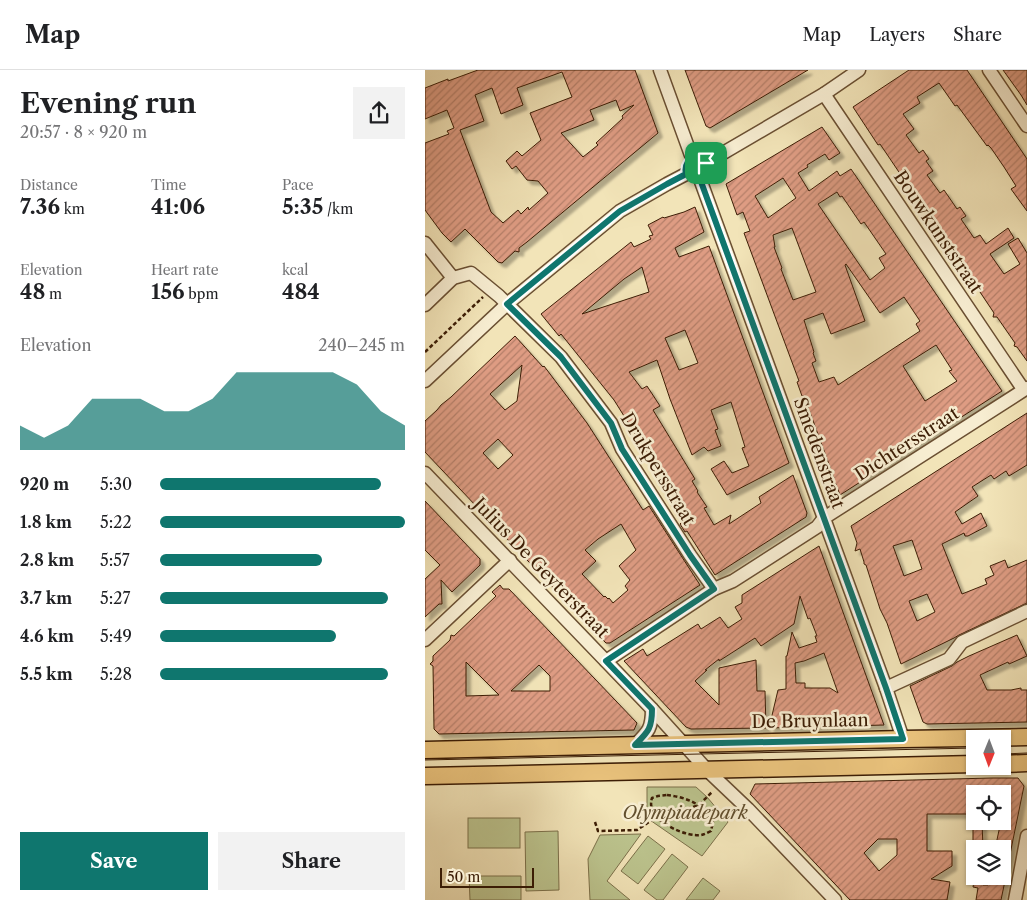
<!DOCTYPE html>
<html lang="en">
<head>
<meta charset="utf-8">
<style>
	body { margin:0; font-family:"Libre Caslon Text",serif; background:#f2f2f2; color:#202124; height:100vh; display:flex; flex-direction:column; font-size:19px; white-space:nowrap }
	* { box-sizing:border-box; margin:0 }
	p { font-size:16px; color:#757577 }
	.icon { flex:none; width:28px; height:28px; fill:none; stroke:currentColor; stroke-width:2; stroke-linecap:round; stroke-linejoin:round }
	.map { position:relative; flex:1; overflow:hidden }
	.drawer { display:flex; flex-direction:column; background:#fff; width:425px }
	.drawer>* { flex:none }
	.needle { width:32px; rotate:181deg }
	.tools { position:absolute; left:541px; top:660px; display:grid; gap:10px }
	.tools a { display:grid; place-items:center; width:45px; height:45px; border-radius:0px; background:#fff; box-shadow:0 1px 4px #0004; font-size:25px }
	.scale { position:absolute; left:15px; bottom:12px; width:94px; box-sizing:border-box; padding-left:5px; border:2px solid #3c1d05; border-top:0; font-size:14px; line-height:18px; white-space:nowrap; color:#3c1d05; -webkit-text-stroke:4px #f7edd1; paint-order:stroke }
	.pin { position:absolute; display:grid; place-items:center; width:42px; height:42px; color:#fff; margin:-21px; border-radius:10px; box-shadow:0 2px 8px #0006 }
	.round { display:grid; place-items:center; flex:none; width:52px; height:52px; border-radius:0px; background:#f2f2f2 }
	.overview { display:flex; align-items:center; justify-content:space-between; height:85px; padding:0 20px }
	h1 { font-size:28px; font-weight:700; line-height:38px }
	.metrics { display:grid; grid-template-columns:repeat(3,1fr); gap:8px; height:85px; padding:5px 20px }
	.metrics div { display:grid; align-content:center }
	.metrics b { font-size:21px; font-weight:700 }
	.metrics small { font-size:14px; font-weight:400 }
	.metrics p { font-size:14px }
	.chart { height:140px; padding:10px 20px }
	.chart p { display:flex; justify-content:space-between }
	.chart svg { width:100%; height:90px; margin-top:5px; fill:#0f766e; opacity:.7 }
	.cta { display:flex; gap:10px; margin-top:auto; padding:10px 20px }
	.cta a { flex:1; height:58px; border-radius:0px; background:#0f766e; color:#fff; font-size:20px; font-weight:700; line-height:58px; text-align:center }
	.cta a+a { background:#f2f2f2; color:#202124 }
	ul { padding:0 20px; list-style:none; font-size:16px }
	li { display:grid; grid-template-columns:80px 60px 1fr; align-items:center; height:38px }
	li i { height:12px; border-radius:6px; background:#0f766e }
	header { display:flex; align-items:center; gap:30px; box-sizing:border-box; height:70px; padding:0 25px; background:#fff; border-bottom:1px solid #e0e0e0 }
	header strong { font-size:24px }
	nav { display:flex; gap:28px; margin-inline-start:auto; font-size:18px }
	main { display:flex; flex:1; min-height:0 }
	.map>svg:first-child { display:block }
</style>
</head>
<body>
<header>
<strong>Map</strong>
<nav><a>Map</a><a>Layers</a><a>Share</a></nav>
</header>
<main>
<section class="drawer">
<div class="overview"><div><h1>Evening run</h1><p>20:57 · 8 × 920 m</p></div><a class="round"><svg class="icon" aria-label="share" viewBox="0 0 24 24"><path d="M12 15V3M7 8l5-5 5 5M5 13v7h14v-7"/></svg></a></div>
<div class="metrics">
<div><p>Distance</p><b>7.36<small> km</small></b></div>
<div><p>Time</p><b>41:06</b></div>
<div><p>Pace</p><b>5:35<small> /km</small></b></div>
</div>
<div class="metrics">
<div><p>Elevation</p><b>48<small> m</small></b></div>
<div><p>Heart rate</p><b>156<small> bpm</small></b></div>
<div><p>kcal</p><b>484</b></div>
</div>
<div class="chart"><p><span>Elevation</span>240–245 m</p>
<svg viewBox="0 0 160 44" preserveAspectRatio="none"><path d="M0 44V32L10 38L20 32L30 19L40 19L50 19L60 25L70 25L80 19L90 6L100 6L110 6L120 6L130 6L140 12L150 25L160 32V44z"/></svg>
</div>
<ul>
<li><b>920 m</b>5:30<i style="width:90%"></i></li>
<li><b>1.8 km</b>5:22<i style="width:100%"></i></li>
<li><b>2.8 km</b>5:57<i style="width:66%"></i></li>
<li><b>3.7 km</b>5:27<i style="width:93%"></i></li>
<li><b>4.6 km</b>5:49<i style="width:72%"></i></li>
<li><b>5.5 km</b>5:28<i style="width:93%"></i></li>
</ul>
<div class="cta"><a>Save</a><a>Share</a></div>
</section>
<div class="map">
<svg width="602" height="830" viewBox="0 0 602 830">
	<defs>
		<pattern id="building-hatch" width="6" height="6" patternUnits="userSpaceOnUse" patternTransform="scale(1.25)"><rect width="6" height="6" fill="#de9c83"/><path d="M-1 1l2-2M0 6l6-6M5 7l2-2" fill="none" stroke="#b57f69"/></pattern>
		<filter id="shadow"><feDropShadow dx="4.5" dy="4.5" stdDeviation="1" flood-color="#0004"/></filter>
	</defs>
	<rect width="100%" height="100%" fill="#f2e4b8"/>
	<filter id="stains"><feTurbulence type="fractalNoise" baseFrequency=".004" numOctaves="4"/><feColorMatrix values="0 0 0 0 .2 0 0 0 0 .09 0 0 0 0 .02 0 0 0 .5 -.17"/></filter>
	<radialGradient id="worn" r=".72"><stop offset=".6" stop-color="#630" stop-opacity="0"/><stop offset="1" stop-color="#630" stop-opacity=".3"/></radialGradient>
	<!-- green -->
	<g fill="#bcc48e" stroke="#7c704a">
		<path d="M222 717H271L282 727 303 752 277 786 222 748Z"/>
		<rect x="43" y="748" width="52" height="30"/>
		<path d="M133 761 134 820 101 821 100 762Z"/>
		<path d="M216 764 182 811 205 830H165L163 789 175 765Z"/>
		<path d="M223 766 240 779 213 814 196 801Z"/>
		<path d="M247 784 263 797 238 830H232L219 820Z"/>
		<path d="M44 806H96V830H45Z"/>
		<path d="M278 808 295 821 288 830H261Z"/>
	</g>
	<!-- building -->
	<g fill="url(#building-hatch)" stroke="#3c1d05" fill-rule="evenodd" filter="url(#shadow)">
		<path d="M53 0H210L233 63 102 172 94 178V182L90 181 77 193 73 192 40 159 26 172 17 163 0 140V73L24 64 22 61 29 58 22 40 0 49V18L23 9V11ZM137 2 147 27 105 43 116 70 97 86 92 81 81 91 87 99 91 96 102 110 113 111 123 123 104 140 103 137 96 144 93 140 78 153 66 142 35 60 59 51 50 25 67 18 76 44 98 35 92 18ZM191 30 195 41 209 35 197 46 198 48 171 73 173 75 158 87 136 63 169 50 165 40Z"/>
		<path d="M260 0H383L285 58 281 56Z"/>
		<path d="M484 0H542L602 89V141L586 119 591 116 579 97 566 78 563 75 562 76 532 35 530 36 514 13 492 27 495 33 478 44 489 59 481 65 494 83 498 80 504 89 501 91 508 101 502 105 515 123 519 120 532 139 535 137 541 146 536 149 549 168 555 165 561 174 583 158 589 168 565 184 579 204 595 194 583 174 593 168 602 183V291L592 277 589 276 590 273 572 247H568L569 243 557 225 455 74 453 75 428 37Z"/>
		<path d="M578 0H602V35L596 25Z"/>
		<path d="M397 57 415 83 404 90 400 84 382 95 383 97 373 103 384 121 412 101 415 106 426 99 577 321 415 425 411 414 406 413 409 408 379 326H377L372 312 374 311 319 163 325 161 318 142 312 145 301 114ZM358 108 371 128 343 148 330 126ZM412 122 415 127 417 126 436 154 439 152 461 184 454 188 460 198 445 210 393 134ZM367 158 391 222 368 230 356 199 357 198 349 177H350L348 165ZM421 194 455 243 479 227 495 251 491 254 495 261 413 315 409 307 394 312 387 293 391 291 388 283 389 282 379 250 398 243 406 264 440 251 420 195ZM511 275 527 300 524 301 532 311 500 331 478 296Z"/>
		<path d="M270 137 279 162 250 178 254 187 284 176 364 393 302 425 286 399 299 391 307 403 324 396 317 378 320 377 306 332 286 340 293 359 290 360 296 376 283 381 279 377 267 385 245 329 232 290 204 302 217 319 222 316 235 336 228 340 270 409 267 411 273 421 272 422 282 437 279 438 289 455 306 445 304 454 336 433 334 427 368 405 382 443 381 447 290 505 262 461 260 462 255 454 257 452 241 427 246 424 239 410 189 330 136 264 134 266 116 244 206 172 209 177 226 169 224 166 228 165 223 155 238 147 239 148 259 142ZM217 197 224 222 157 244 199 209ZM260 260 273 293 254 300 240 268Z"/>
		<path d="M90 266 118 297 119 296 162 353 218 440 224 436 275 515 185 573H181L173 565 0 382V351L12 340 16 335 26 327ZM97 295 92 331 80 340 65 324ZM73 369 88 385 73 399 58 383ZM196 454 211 480 194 496 205 510 200 516 203 520 188 533 184 528 183 529 180 526 179 527 157 504 171 491 160 480 173 469Z"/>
		<path d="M602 343V395L584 406 581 401 569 409 566 405 547 417 553 426 530 442 537 454 556 443 562 456 543 466H540L539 463 517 474 537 524 562 514 560 509 569 505 565 496 580 490 583 498 602 490V533L534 565 529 568 476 594 462 553 455 539 441 495 439 494V492L435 479 430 481 432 473 426 456ZM487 470 497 499 479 506 468 476ZM502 524 510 542 492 551 484 531Z"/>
		<path d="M0 431 55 489V495L27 522 16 510 17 534H14L0 547V509L15 495 0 480Z"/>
		<path d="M394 476 459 655 344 658 353 620 361 619V586H362L367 562 374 578 392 572 390 566H392L385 548 383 549 375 526 369 554 336 576 330 568 294 591V589L280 600H282L270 611 294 635V598L331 590 332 621H340L341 658 266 659 261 657 199 591 218 579 222 586 273 554 276 559 295 547 303 558 317 549 310 537 317 533V525ZM399 583 413 623 405 618H380V613H371L370 593 379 591Z"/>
		<path d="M75 515 78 519H84L212 653 209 660 14 664 9 659 8 596 5 594 8 591V586L25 570 26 565 29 566 71 526 67 522ZM41 592 74 625 41 626ZM114 595 125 606V621H86Z"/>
		<path d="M592 565 602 586 584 594 583 592 555 605 562 620H586L596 618V620H602V652L502 654 498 652 485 616 527 596 532 592 544 586Z"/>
		<path d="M567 708H593L599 716 582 799H578V779H570L576 751H578V724H550V744H502V781H527V796L506 809 525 812 522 830H425L325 724 330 714ZM453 769H472V785L454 801 439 783Z"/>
		<path d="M548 751H557L558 779H550V789H548Z"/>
		<path d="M550 806H558V815H563L565 806H581L576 830H551L553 818 548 817Z"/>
	</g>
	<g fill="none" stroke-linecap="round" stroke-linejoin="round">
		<!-- minor casing -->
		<g stroke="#6a4f32" stroke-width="15">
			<g id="minor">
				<path d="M235 0 267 88"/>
				<path d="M564 0 602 56"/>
				<path d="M399 24 598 319"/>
				<path d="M281 93 399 24 434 0"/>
				<path d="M275 109 461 618 478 669"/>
				<path d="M0 173 28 208"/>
				<path d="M0 235 28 208 46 203 74 226 136 287 186 353 197 379 265 485 289 519"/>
				<path d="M0 311 82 234 195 141 242 114 261 104"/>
				<path d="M0 403 227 639 283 701 323 739 410 830"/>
				<path d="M0 570 85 490"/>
				<path d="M181 591 289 519 308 511 392 457 399 448 602 318"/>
				<path d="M461 618 524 589 537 572 602 541"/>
				<path d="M210 675C223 662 227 659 227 639"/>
				<path d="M590 830 602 766"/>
			</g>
		</g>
		<!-- major casing -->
		<g stroke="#3c1d05" stroke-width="19">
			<g id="major">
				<path d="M0 680 478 669 602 667"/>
				<path d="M578 694 602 693"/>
				<path d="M0 706 550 694"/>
			</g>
		</g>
		<!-- path -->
		<g stroke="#3c1d05" stroke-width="2.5" stroke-dasharray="4 2.5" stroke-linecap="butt">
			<path d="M0 282 58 227"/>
			<path d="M242 725C260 727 280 734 288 752L286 761C280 764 276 766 270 765 254 764 220 748 227 728L233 726Z"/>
			<path d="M170 752 173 761 212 760 236 744 250 743 274 735 288 721"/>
		</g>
		<!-- minor -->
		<use href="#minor" stroke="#f7edd1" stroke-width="12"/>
		<!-- major -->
		<use href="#major" stroke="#e9c27c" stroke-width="16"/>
		<!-- tram -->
		<g stroke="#3c1d05" stroke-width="1">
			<path d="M578 684 602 683"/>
			<path d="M0 690 550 678"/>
		</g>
	</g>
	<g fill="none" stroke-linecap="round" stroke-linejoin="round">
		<!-- route casing -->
		<g stroke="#fff" stroke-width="10">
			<path id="route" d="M272 87C284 91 286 102 275 109L461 618 478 669 210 675C223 662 227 659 227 639L181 591 289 519 265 485 197 379 186 353 136 287 82 234 195 141 242 114 261 104C259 95 263 89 272 87Z"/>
		</g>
		<!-- route -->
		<use href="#route" stroke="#0f766e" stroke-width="6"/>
	</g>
	<g text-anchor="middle" stroke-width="5" stroke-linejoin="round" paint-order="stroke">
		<!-- street labels -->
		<g font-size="18" fill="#3c1d05" stroke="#f7edd1">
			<text transform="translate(513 162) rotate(56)" y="6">Bouwkunststraat</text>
			<text transform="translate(482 374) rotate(-33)" y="6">Dichtersstraat</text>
			<text transform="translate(394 383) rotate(70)" y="6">Smedenstraat</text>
			<text transform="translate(233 399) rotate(59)" y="6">Drukpersstraat</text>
			<text transform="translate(116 498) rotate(46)" y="6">Julius De Geyterstraat</text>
			<text transform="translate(385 651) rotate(-1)" y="6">De Bruynlaan</text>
		</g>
		<!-- park labels -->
		<g font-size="18" font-style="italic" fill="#624f2e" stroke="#f7edd1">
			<text x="260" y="749">Olympiadepark</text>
		</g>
	</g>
	<rect width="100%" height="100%" filter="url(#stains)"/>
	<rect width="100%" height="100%" fill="url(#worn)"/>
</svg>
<div class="tools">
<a><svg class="needle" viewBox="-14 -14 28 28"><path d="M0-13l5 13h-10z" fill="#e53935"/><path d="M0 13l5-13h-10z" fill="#757577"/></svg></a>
<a><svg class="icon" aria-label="locate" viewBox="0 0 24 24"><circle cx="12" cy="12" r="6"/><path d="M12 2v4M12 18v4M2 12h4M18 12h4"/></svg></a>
<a><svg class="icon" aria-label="layers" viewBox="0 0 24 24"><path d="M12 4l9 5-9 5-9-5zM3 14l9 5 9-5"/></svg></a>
</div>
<div class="scale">50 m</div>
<div class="pin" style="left:281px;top:93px;background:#1e9e55"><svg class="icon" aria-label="arrive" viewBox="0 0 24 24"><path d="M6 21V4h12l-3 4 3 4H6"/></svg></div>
</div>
</main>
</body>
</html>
